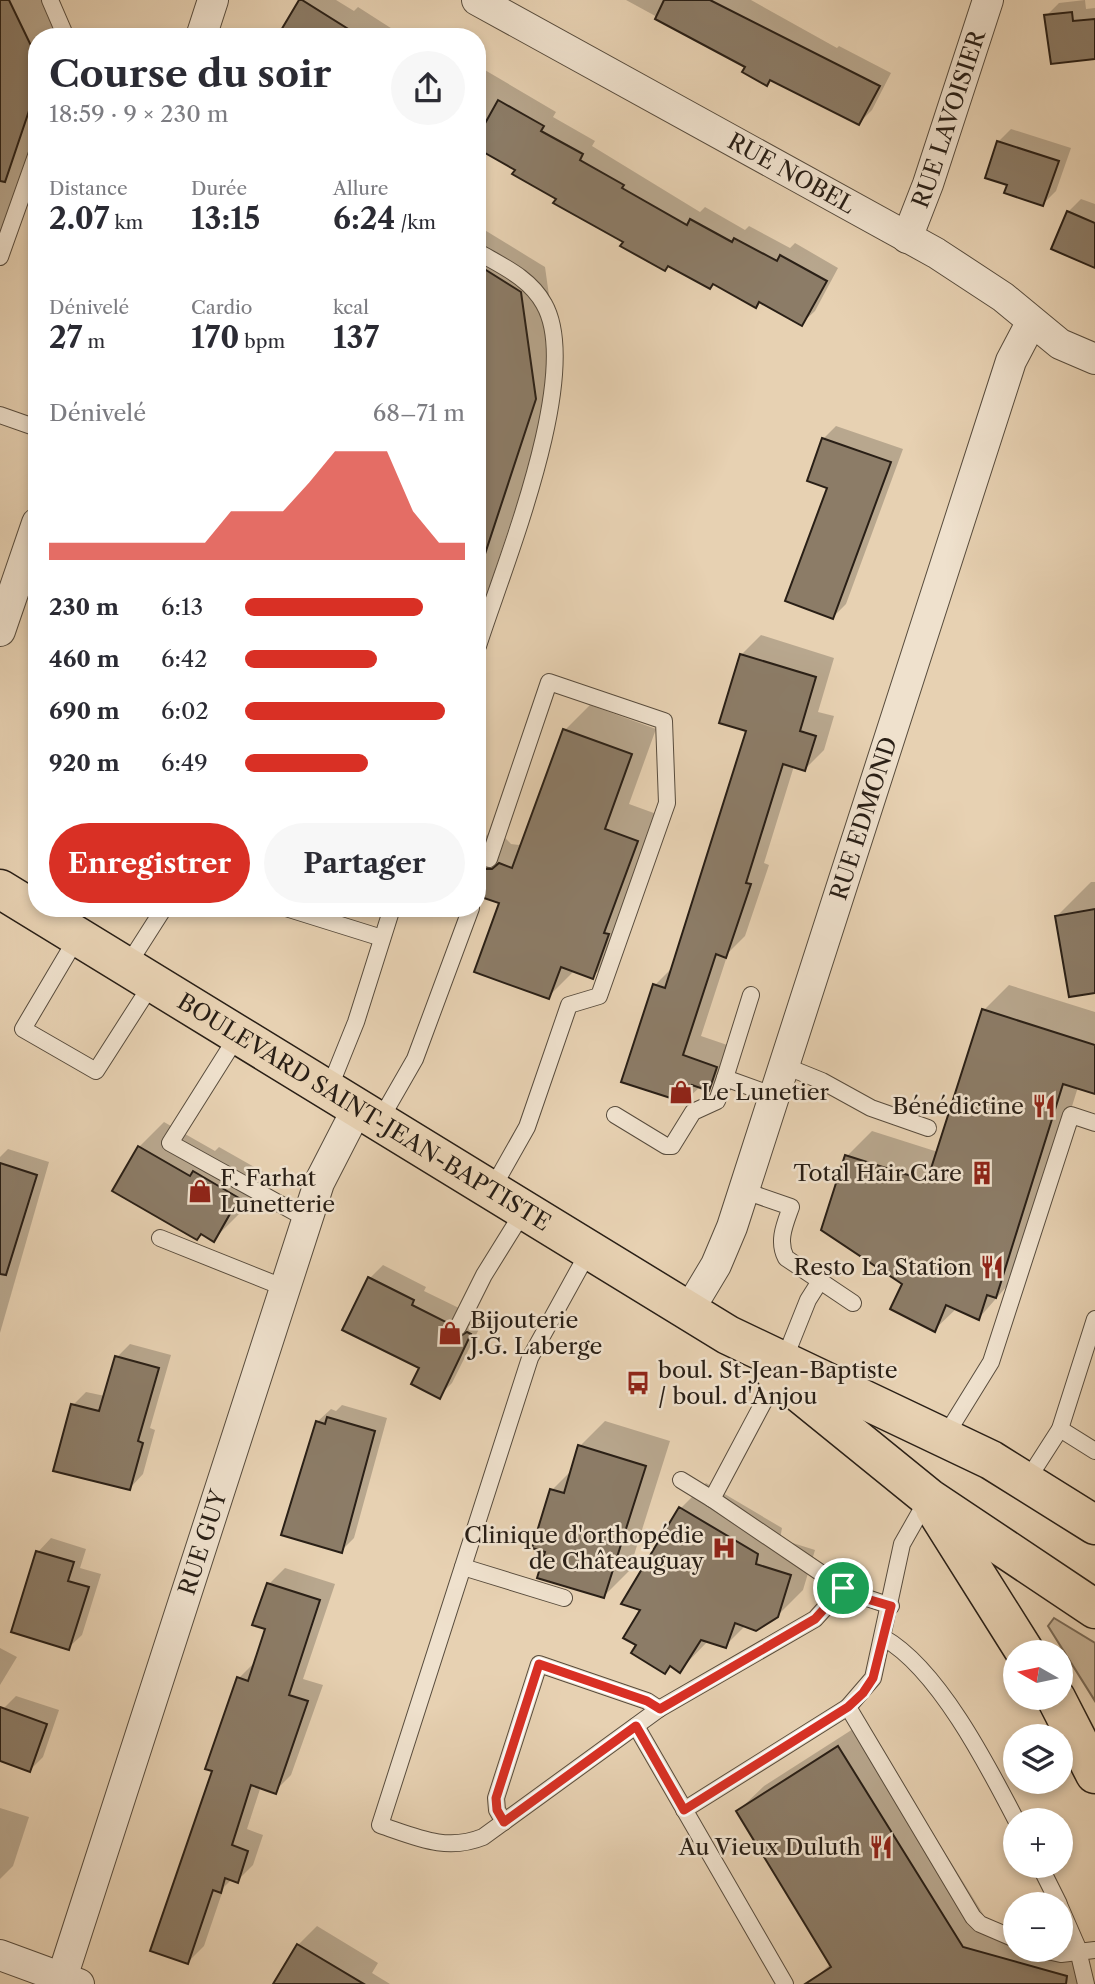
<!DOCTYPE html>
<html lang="fr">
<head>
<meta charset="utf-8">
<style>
	body { margin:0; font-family:"Libre Caslon Text",serif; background:#f7f7f7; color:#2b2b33; height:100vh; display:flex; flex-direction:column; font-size:26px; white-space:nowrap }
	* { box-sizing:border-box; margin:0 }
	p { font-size:23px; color:#7c7c81 }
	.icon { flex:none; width:38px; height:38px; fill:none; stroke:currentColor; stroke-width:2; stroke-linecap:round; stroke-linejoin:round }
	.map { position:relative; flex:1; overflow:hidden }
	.drawer { position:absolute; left:28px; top:28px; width:458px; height:889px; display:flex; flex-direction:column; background:#fff; border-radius:28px; box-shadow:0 4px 10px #0003 }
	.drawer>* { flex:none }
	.needle { width:46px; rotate:279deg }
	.controls { position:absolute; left:1003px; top:1640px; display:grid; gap:14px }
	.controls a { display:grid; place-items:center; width:70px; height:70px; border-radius:50%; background:#fff; box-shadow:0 4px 10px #0003; font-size:35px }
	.pin { position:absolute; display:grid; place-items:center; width:60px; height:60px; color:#fff; margin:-30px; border:4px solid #fff; border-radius:50%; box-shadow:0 2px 7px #0007 }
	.round { display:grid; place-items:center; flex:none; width:74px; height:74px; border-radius:37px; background:#f7f7f7 }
	.overview { display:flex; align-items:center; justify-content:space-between; height:119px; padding:0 21px }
	h1 { font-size:38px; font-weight:700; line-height:52px }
	.figures { display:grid; grid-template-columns:repeat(3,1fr); gap:10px; height:119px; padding:7px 21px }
	.figures div { display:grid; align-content:center }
	.figures b { font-size:30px; font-weight:700 }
	.figures small { font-size:19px; font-weight:400 }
	.figures p { font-size:19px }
	.chart { height:196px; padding:14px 21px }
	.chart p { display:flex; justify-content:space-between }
	.chart svg { width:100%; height:126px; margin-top:7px; fill:#d93025; opacity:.7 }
	.action { display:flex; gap:14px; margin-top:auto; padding:14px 21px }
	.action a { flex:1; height:80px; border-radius:42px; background:#d93025; color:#fff; font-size:28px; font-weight:700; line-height:80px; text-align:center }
	.action a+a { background:#f7f7f7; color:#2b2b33 }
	ul { padding:0 21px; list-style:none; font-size:23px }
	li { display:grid; grid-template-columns:112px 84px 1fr; align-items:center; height:52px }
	li i { height:18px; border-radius:9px; background:#d93025 }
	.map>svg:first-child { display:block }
</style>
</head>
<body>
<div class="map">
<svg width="1095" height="1984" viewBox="0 0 1095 1984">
	<rect width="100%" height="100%" fill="#e7d1b2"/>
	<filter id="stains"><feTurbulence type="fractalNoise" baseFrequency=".00286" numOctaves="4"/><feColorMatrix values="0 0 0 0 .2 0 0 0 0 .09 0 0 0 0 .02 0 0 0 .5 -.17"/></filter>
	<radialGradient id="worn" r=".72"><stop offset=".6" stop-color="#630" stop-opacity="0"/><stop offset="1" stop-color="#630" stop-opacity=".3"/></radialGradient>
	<!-- green -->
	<path fill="#c7b397" stroke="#786956" stroke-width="2" d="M1054 1618 1095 1643V1701L1048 1626Z"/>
	<!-- shadow -->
	<g fill="#0003">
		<path d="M0 0H46L64 37H37V133L0 241Z"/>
		<path d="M301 0H336L354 11 358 7 397 32 401 28 416 37H279Z"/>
		<path d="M626 0H751L837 48 839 46 891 73 872 110 859 123 772 78 767 84 747 66Z"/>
		<path d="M1085 0 1086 9 1095 8V57L1046 16 1059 3Z"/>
		<path d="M478 66 556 112 553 117 595 141 592 146 700 212 705 207 745 230 749 226 790 248 795 243 838 268 815 311 801 324 760 301 625 242 478 145Z"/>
		<path d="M1011 129 1071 148 1056 191 1043 204 1009 184 998 142Z"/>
		<path d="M1081 199 1095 204V266L1068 212Z"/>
		<path d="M478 226 545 267 560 373 478 622Z"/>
		<path d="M836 426 903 449 846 604 833 617 830 487 823 439Z"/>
		<path d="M761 635 834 658 818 712 834 716 824 750 805 769 794 766 764 863 769 865 745 936 728 953 701 1036 736 1048 728 1069 709 1089 701 1086 685 1101 655 985 674 966 748 730 741 655Z"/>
		<path d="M590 705 656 729 629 804 662 816 618 952 592 977 574 971 548 997 501 903 478 894V844L495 827 511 844 519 845 525 839 565 730Z"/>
		<path d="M1091 882H1095V991L1056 917Z"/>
		<path d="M1009 985 1095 1012V1092L1078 1087 1021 1270 979 1318 957 1308 934 1330 905 1284 847 1156 872 1131 938 1152 984 1010Z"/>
		<path d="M164 1122 215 1151 219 1147 263 1172 239 1214 213 1240 139 1147Z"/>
		<path d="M8 1149 49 1162 0 1333V1157Z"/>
		<path d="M383 1265 426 1287 424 1291 461 1309 466 1323 474 1325 483 1321 452 1383 439 1396 421 1368 344 1329 370 1278Z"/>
		<path d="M130 1344 171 1355 150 1428 155 1430 143 1474 130 1488 73 1405 86 1392 105 1396 117 1357Z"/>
		<path d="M342 1405 387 1418 354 1538 341 1551 317 1422 331 1409 336 1411Z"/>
		<path d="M605 1421 670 1441 629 1571 604 1596 548 1551 552 1490 573 1469 580 1446Z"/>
		<path d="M706 1483 782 1528 780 1539 815 1550 803 1590 777 1616 746 1625 725 1646 708 1641 680 1670 672 1665 665 1672 638 1645 643 1608 680 1509Z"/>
		<path d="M51 1538 86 1549 80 1568 101 1574 82 1635 68 1648 38 1552Z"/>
		<path d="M285 1568 335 1584 303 1679 323 1685 291 1775 275 1791 261 1786 247 1829 263 1835 253 1865 237 1881 232 1879 224 1887 204 1946 188 1962 214 1770 239 1678 255 1662 267 1628 269 1584Z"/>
		<path d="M0 1648 17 1657 0 1685Z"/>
		<path d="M16 1696 59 1710 43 1757 30 1770 0 1759V1718L3 1709Z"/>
		<path d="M864 1722 988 1922 1015 1930V1950H1060V1943L1076 1947 1082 1984H818L815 1979 831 1963 738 1811 764 1786Z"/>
		<path d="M0 1808 29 1817 13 1866 0 1879Z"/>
		<path d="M317 1926 378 1963 372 1973 390 1984H275L298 1945Z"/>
	</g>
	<!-- building -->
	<g fill="#8c7c67" stroke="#291f16" stroke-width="2">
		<path d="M0 0H9L37 58V87L5 182 0 181Z"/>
		<path d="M299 0H302L361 37H277Z"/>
		<path d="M664 0H710L880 86 859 125 770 80 767 86 742 72 745 67 655 19Z"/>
		<path d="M1072 12 1073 21 1095 19V59L1051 64 1044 15Z"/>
		<path d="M498 100 544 126 541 131 583 154 580 160 624 185 622 188 687 225 690 219 732 242 734 238 777 261 780 255 827 281 802 326 759 302 756 308 713 284 710 289 668 266 665 271 620 246 623 242 553 203 556 199 512 174 515 170 478 149V136Z"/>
		<path d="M997 141 1059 161 1043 206 1004 193 1007 185 985 178Z"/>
		<path d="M1067 211 1095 223V268L1051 249Z"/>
		<path d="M478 265 521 292 536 399 483 560 478 559Z"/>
		<path d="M822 438 891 462 833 619 785 601 827 488 807 481Z"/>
		<path d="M740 654 816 677 800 731 816 736 805 771 783 764 746 883 751 884 726 958 716 954 683 1055 717 1067 709 1091 692 1085 686 1103 621 1082 653 984 665 988 746 731 719 723Z"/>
		<path d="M563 729 632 754 605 829 638 841 604 933 609 934 593 979 561 967 549 999 474 972 499 903 478 896V855L485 869H492L499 863 512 868Z"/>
		<path d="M1095 909V993L1069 997 1055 916Z"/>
		<path d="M982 1009 1095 1045V1094L1063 1084 996 1298 987 1295 979 1320 946 1305 935 1332 890 1309 902 1284 821 1230 845 1155 927 1181Z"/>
		<path d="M138 1146 190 1176 193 1171 239 1198 214 1242 201 1234 197 1240 112 1191Z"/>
		<path d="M0 1163 37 1175 6 1275 0 1274Z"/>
		<path d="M368 1277 414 1300 412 1305 448 1323V1328L453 1336 459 1337 467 1332 471 1334 440 1399 411 1384 419 1368 342 1330Z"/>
		<path d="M115 1356 159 1368 138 1441 143 1443 130 1490 53 1471 71 1404 99 1411Z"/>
		<path d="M327 1417 375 1431 342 1553 281 1535 316 1421 325 1424Z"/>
		<path d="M578 1445 646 1466 604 1598 537 1578 545 1552 532 1548 550 1489 564 1493Z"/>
		<path d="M679 1507 758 1554 756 1564 791 1575 778 1617 756 1631 735 1623 726 1648 701 1640 680 1673 670 1666 665 1674 631 1653 636 1645 623 1638 640 1610 621 1604Z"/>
		<path d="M36 1551 74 1562 68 1581 89 1587 69 1650 11 1632Z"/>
		<path d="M267 1583 320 1600 289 1695 308 1701 276 1794 251 1785 232 1845 248 1851 238 1883 225 1878 221 1893 213 1890 188 1964 150 1951 212 1771 205 1769 237 1677 248 1681 265 1629 252 1625Z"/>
		<path d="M0 1707 47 1724 30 1772 0 1761Z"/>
		<path d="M838 1746 963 1947 1067 1976 1066 1984H805L831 1967 736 1811Z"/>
		<path d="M297 1944 364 1984H273Z"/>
	</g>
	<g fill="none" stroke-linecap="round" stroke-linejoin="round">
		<!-- lane casing -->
		<g stroke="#584c3d" stroke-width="18">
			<g id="lane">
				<path d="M50 0 66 37"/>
				<path d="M478 252C502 266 530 278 544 304 584 374 502 570 478 646"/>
				<path d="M0 257 37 153"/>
				<path d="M0 415 37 428"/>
				<path d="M16 584 37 590"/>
				<path d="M489 859 549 682 664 721 667 803 599 996 569 1005 527 1127 492 1189"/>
				<path d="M286 908 382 938"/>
				<path d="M78 936 23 1029 96 1071 153 982"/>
				<path d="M127 966 164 908"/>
				<path d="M238 1035 170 1143 307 1219"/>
				<path d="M785 1066 822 1081 871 1108 928 1128"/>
				<path d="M725 1078 751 995"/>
				<path d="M329 1089 356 1022 392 908"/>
				<path d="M615 1115 666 1146H672L693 1112 717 1101 725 1078 775 1096"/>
				<path d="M380 1120 415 1059 471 908"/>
				<path d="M745 1191 791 1207C785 1224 777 1241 786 1258L853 1303"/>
				<path d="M160 1238 285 1288"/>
				<path d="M589 1251 530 1358 380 1825C416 1837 446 1852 483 1837L659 1709 815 1619 843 1588"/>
				<path d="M820 1281 808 1300 778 1375 712 1499 849 1592 891 1606"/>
				<path d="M458 1327 484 1275 525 1209"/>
				<path d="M1060 1429 1095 1451"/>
				<path d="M944 1438 991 1362 1071 1115 1095 1123"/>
				<path d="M681 1480 712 1499"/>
				<path d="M1026 1482 1060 1429 1095 1319"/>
				<path d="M927 1500 902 1544 873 1678 848 1707 973 1917 980 1924 1015 1939"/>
				<path d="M463 1567 564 1598"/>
				<path d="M884 1638C938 1669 987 1764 1016 1820"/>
				<path d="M636 1726 785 1984"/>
				<path d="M684 1810 848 1707"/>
				<path d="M504 1822 497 1810 496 1798 539 1664 647 1701 659 1709"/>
				<path d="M1040 1866 1059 1904"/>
				<path d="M1060 1907 1077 1946 1086 1984"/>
				<path d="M1043 1950 1061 1954 1095 1950"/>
			</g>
		</g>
		<!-- street casing -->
		<g stroke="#584c3d" stroke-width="32">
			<g id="street">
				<path id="s1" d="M477 0 936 253 1003 297 1060 344 1095 359"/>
				<path d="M201 37 213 0"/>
				<path id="s2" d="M907 238 928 184 988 0"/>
				<path d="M0 631 37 523"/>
				<path id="s3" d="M689 1310 716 1265 732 1227 1011 361 1031 323"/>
				<path d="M0 1955 79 1984"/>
				<path id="s4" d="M60 1984 319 1183 358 1107"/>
			</g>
		</g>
		<!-- highway casing -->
		<g stroke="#291f16" stroke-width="41">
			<g id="highway">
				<path id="s5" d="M0 889 728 1335 991 1460 1095 1525"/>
				<path d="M775 1373 929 1498 1095 1609"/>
				<path d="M935 1509 1025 1652"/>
				<path d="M1056 1698 1095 1774"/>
			</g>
		</g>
		<!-- lane -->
		<use href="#lane" stroke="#efe1cd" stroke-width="16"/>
		<!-- street -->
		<use href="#street" stroke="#efe1cd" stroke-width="30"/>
		<!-- highway -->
		<use href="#highway" stroke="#e7d1b2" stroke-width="38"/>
	</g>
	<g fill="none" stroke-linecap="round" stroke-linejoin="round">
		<!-- route casing -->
		<g stroke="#fff" stroke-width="14">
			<path id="route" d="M843 1588 860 1597 891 1606 873 1678 863 1693 848 1707 684 1810 636 1726 504 1822 497 1810 496 1798 539 1664 647 1701 660 1709 815 1619Z"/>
		</g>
		<!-- route -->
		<use href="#route" stroke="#d93025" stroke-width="9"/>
	</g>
	<!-- icons -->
	<defs>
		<g id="shop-bare" transform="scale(1.89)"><path d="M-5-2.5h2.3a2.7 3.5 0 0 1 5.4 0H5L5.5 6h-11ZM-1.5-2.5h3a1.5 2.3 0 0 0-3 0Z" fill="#8f2418" stroke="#efe1cd" stroke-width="2.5" paint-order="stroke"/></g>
		<g id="restaurant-bare" transform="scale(1.89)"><path d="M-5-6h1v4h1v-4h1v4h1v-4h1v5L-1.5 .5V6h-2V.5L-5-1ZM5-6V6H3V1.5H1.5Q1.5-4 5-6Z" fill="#8f2418" stroke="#efe1cd" stroke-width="2.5" paint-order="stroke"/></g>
		<g id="building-bare" transform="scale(1.89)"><path d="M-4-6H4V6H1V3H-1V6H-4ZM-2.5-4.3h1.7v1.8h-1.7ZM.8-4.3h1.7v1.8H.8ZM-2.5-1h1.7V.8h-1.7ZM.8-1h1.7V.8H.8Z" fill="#8f2418" stroke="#efe1cd" stroke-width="2.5" paint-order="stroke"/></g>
		<g id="bus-bare" transform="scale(1.89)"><path d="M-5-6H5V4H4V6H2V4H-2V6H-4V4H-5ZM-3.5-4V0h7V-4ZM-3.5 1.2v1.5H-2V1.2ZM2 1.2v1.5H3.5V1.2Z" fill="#8f2418" stroke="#efe1cd" stroke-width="2.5" paint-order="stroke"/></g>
		<g id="hospital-bare" transform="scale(1.89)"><path d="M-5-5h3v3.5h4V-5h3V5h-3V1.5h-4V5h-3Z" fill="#8f2418" stroke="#efe1cd" stroke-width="2.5" paint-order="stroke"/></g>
	</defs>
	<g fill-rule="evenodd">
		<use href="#shop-bare" x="681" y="1092"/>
		<use href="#restaurant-bare" x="1044" y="1106"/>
		<use href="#building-bare" x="982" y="1173"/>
		<use href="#shop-bare" x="200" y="1191"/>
		<use href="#restaurant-bare" x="992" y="1267"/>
		<use href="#shop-bare" x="450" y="1333"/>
		<use href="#bus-bare" x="638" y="1383"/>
		<use href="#hospital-bare" x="724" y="1548"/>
		<use href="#restaurant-bare" x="881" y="1847"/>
	</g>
	<g text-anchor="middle" stroke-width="5" stroke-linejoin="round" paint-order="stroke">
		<!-- street labels -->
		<g font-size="23" fill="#291f16" stroke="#efe1cd">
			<text dy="8" stroke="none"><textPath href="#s2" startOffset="126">RUE LAVOISIER</textPath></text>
			<text dy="8" stroke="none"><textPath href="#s1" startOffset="359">RUE NOBEL</textPath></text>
			<text dy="8" stroke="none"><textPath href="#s3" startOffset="523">RUE EDMOND</textPath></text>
			<text dy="8" stroke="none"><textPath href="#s5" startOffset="427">BOULEVARD SAINT-JEAN-BAPTISTE</textPath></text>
			<text dy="8" stroke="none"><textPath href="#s4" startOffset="464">RUE GUY</textPath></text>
		</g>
		<!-- poi labels -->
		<g font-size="23" fill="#291f16" stroke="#efe1cd" text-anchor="end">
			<text x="701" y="1100" text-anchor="start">Le Lunetier</text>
			<text x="1024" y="1114">Bénédictine</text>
			<text x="962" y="1181">Total Hair Care</text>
			<text x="220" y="1186" text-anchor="start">F. Farhat<tspan x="220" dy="26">Lunetterie</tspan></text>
			<text x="972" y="1275">Resto La Station</text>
			<text x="470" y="1328" text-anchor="start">Bijouterie<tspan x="470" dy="26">J.G. Laberge</tspan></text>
			<text x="658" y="1378" text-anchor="start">boul. St-Jean-Baptiste<tspan x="658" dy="26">/ boul. d'Anjou</tspan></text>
			<text x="704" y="1543">Clinique d'orthopédie<tspan x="704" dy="26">de Châteauguay</tspan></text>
			<text x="861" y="1855">Au Vieux Duluth</text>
		</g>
	</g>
	<rect width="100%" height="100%" filter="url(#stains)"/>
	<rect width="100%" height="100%" fill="url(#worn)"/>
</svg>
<div class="controls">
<a><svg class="needle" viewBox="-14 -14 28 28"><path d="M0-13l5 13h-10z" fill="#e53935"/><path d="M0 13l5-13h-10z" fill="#7c7c81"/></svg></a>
<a><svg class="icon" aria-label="layers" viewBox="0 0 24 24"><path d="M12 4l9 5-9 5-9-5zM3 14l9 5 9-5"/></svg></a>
<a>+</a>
<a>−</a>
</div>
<div class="pin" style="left:843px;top:1588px;background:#1e9e55"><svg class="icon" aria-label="arrive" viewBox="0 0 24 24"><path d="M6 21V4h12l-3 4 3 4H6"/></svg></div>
<section class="drawer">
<div class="overview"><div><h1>Course du soir</h1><p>18:59 · 9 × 230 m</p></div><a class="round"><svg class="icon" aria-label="share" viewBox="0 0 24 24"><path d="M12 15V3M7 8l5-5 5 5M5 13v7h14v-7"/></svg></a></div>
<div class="figures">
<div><p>Distance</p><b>2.07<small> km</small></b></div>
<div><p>Durée</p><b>13:15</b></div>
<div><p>Allure</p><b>6:24<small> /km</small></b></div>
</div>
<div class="figures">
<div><p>Dénivelé</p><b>27<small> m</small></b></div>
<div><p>Cardio</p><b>170<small> bpm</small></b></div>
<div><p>kcal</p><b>137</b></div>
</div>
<div class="chart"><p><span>Dénivelé</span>68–71 m</p>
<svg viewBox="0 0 160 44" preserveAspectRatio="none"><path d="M0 44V38L10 38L20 38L30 38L40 38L50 38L60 38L70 27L80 27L90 27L100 17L110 6L120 6L130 6L140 27L150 38L160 38V44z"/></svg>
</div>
<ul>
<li><b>230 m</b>6:13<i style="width:81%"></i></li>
<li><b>460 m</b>6:42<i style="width:60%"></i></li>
<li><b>690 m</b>6:02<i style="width:91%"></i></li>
<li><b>920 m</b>6:49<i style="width:56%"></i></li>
</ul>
<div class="action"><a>Enregistrer</a><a>Partager</a></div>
</section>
</div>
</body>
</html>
